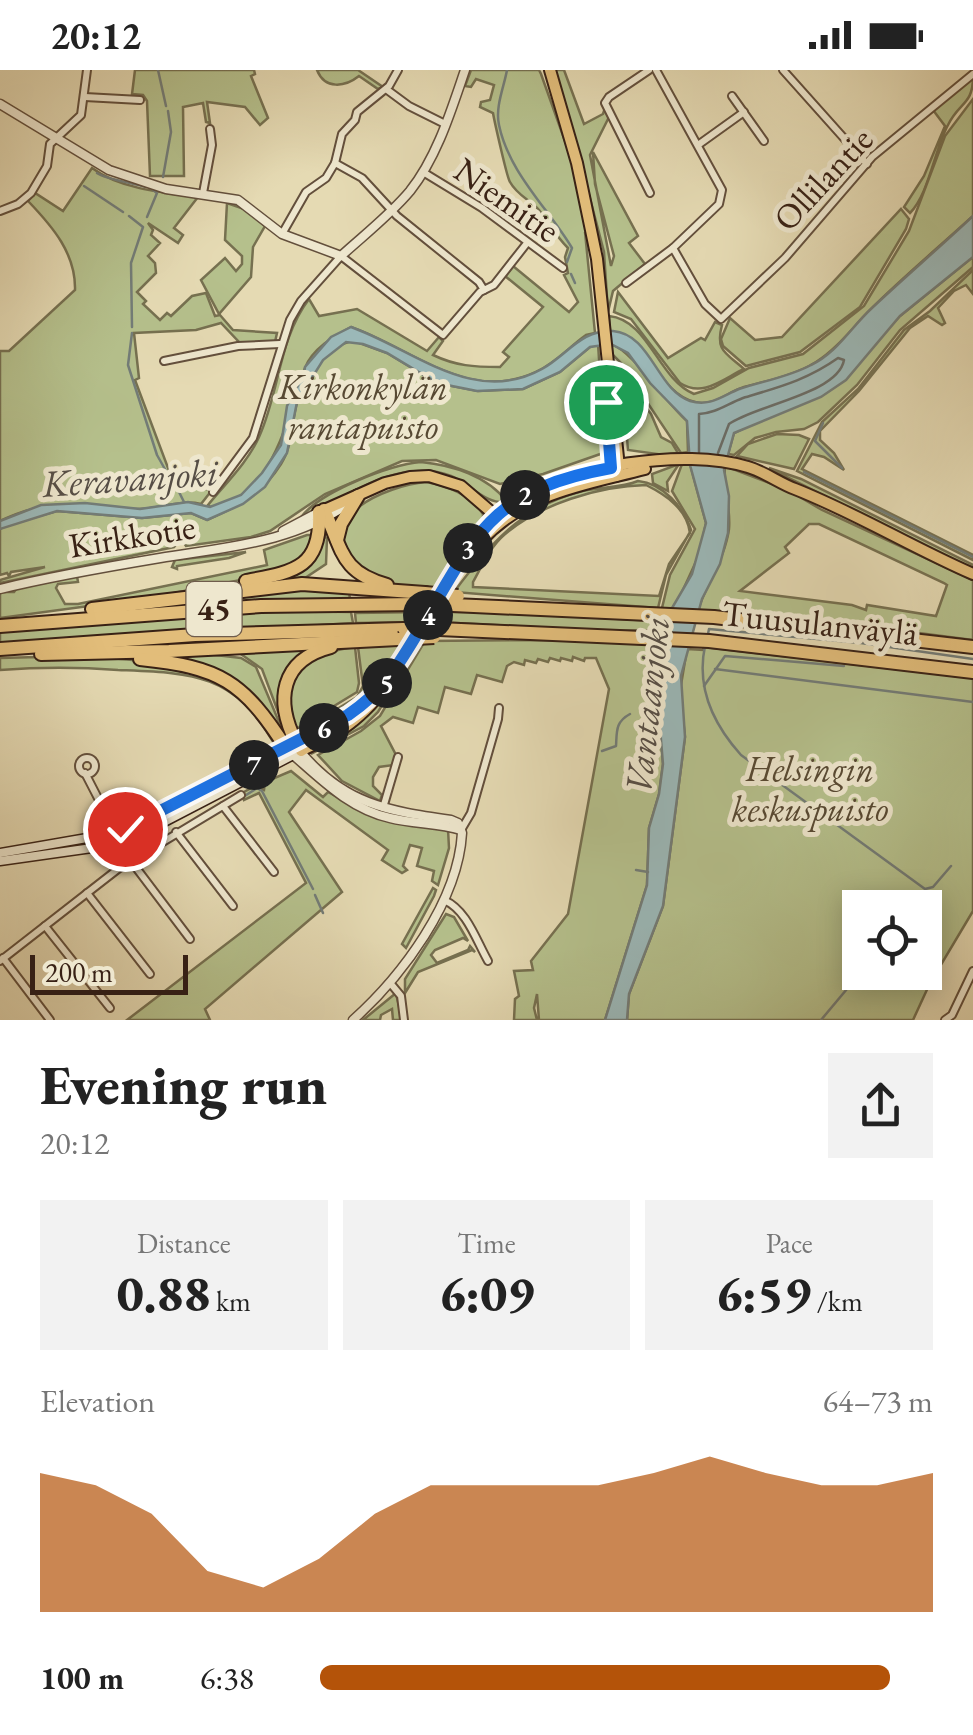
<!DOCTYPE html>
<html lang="en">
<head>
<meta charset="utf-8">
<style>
	body { margin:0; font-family:"EB Garamond",serif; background:#f2f2f2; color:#222; height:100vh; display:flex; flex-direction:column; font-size:38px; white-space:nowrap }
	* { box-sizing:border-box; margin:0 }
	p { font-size:32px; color:#767676 }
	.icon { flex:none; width:55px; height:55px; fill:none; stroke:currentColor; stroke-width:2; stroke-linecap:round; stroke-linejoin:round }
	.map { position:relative; height:950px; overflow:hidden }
	.details { display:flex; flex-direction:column; background:#fff; flex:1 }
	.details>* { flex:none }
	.tools { position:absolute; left:842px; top:820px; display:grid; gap:20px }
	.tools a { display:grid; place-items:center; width:100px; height:100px; border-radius:0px; background:#fff; box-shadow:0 5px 25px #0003; font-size:50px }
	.scale { position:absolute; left:30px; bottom:25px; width:158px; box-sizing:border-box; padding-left:10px; border:5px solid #382115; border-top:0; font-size:28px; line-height:35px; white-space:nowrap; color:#382115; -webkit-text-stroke:8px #eee7ce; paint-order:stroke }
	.pin { position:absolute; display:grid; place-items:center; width:85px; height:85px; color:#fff; margin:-42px; border:5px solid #fff; border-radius:50%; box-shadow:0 2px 10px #0007 }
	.km { position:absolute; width:50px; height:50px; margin:-25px; border-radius:50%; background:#222; color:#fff; font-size:28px; line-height:50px; text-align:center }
	.round { display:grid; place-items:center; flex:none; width:105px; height:105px; border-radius:0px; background:#f2f2f2 }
	.head { display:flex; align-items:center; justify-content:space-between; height:170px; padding:0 40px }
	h1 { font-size:55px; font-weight:800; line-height:75px }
	.metrics { display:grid; grid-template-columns:repeat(3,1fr); gap:15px; height:170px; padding:10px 40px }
	.metrics div { display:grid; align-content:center; border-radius:0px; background:#f2f2f2; text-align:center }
	.metrics b { font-size:50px; font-weight:800 }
	.metrics small { font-size:28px; font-weight:400 }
	.metrics p { font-size:28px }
	.chart { height:280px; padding:20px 40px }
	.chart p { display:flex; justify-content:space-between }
	.chart svg { width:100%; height:180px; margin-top:10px; fill:#b45309; opacity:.7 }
	ul { padding:0 40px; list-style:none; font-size:32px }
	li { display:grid; grid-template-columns:160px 120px 1fr; align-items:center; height:75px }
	li i { height:25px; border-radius:12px; background:#b45309 }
	.status { display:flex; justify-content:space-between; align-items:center; height:70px; padding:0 50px; background:#fff; direction:ltr }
	.status svg { height:28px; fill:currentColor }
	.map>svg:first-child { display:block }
</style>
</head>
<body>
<div class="status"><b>20:12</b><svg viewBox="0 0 49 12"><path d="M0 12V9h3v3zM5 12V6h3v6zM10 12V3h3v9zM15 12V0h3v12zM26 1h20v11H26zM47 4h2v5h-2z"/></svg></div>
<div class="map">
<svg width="973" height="950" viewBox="0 0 973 950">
	<rect width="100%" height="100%" fill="#e5dab3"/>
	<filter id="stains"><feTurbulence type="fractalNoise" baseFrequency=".002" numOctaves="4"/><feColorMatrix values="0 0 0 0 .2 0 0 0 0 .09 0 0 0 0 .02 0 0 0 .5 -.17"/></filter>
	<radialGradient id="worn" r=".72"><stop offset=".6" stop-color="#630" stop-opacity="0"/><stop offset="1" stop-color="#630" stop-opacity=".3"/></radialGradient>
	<!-- green -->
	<g fill="#b5c08c" stroke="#767050" stroke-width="2.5" fill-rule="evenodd">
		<path d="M135 0H254L255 4 251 6 268 48 260 55 245 37 207 32 210 53 206 52 203 33 183 37 184 106H150L147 31 143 25 132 24Z"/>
		<path d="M317 0H358L383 17 378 19 359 6C345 17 325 20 317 0Z"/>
		<path d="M471 0H539L541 4 571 88 595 199 585 162 595 263 586 265C569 277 556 293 536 302 468 334 411 278 351 257 334 266 312 279 305 298 287 347 274 429 210 437L208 435C225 414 248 392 259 367 280 321 278 270 309 229L319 246 357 239 427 281 439 267 443 271 433 285C456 296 474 297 500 297L509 287 503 282 543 237 505 206 513 196 569 242 578 232 564 205 568 203 565 187 568 178C556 166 549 153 539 140 530 130 517 125 510 112 507 108 494 49 493 43L480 37 481 32 490 30 494 15 476 9 471 17 465 16Z"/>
		<path d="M552 0H564L584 54 603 44 605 38 609 47 590 85 611 196 614 186 595 114 593 82 638 166 629 173 645 194 613 221 608 242 604 182 574 67Z"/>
		<path d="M973 7C973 35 959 32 948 55 934 81 929 124 910 143L904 137 924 106 945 56 933 40Z"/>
		<path d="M973 29V146C939 177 903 207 871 239 853 257 838 278 816 292 796 305 767 311 744 317 727 322 714 337 695 332 656 323 652 267 610 261L609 246C649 250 658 309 694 324L713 318 749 298 803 284 864 236 909 161 945 66Z"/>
		<path d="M92 98C120 119 164 123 198 127L174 158 183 165 178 173 148 153 153 160 151 165 160 173 148 186 155 193 156 203 137 222 146 231 143 234 160 250 167 243 171 246 192 226 206 223 215 246 220 245 233 260 277 263 275 272 240 273 221 253 196 260 134 263 139 308 135 310 174 414 212 420 201 434C180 429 159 439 138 439 80 440 59 423 0 451V281H9L75 220C76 184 53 157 28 131L35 123 63 141Z"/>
		<path d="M227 133 247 140 265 156 253 177 251 207 219 244 201 210 225 188 236 201 242 194V186L225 170Z"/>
		<path d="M901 139 909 149 906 159 860 237 800 282 746 296 723 276 721 269 730 248 755 270 782 267Z"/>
		<path d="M973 187V197L900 260 857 315 818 352 804 359 776 362 755 368 734 385 728 384 734 363 765 348 878 269 900 246Z"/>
		<path d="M973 200V224L966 215 954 221 938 238 945 253 942 255 928 246 910 258 859 321 820 361V370L834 383 844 400 824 387 812 384 802 399 973 485V490L797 401 822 352 858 319 904 260 930 241Z"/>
		<path d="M618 222 668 288 701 268 705 270 715 252 722 255C715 281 726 283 744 299 723 309 703 328 680 313L631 249 614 242Z"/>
		<path d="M354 271 387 283 437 313 478 321 523 319 560 302 590 277 598 274 601 318 604 314 606 382 543 404 500 414 436 390 402 391 325 424 270 461 251 467 186 476 181 469 174 477 0 513V510L45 497 11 502 9 506 7 503 0 505V459L7 455 57 441 142 448 191 443 207 450C239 436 262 424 281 394 293 375 291 353 297 333 304 311 329 273 354 271Z"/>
		<path d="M611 274C632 280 666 333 687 351L688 382 681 383 621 293 611 283Z"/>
		<path d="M611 288 629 313 621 326 622 336 615 325Z"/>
		<path d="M630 321H633L651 344 661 367 672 373 678 383 664 385 628 380 624 331Z"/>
		<path d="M777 364 799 365 809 369 794 399 737 386 748 374Z"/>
		<path d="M421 392C452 395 488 406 507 432 486 435 470 414 451 406 401 386 346 426 303 448L302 446C322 421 389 395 421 392Z"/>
		<path d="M679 394 667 412 668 421 653 413 652 404Z"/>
		<path d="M682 394H690L706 453 699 485 677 533 672 539 662 538 670 505 695 459 672 421Z"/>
		<path d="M725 396 788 420 822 440 973 510V570L834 552 698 540C707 512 725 488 729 459 731 437 723 417 725 396ZM809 454H819L944 513 947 515 936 546 867 535 866 540 852 535 740 521 789 483 785 477Z"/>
		<path d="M769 398 801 409 973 495V500Z"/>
		<path d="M638 411C663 413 684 438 691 460L666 505 658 538 454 522C488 476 521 437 579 422 598 417 621 418 638 411ZM646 415C666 425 687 439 690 463L669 494 659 526 473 517V512C482 496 490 477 504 465 540 434 599 416 646 415Z"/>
		<path d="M426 412C449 416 470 424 483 444V453L439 520C419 518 394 517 376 509 369 506 363 500 357 494 306 449 388 415 426 412Z"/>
		<path d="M307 465H316L303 490 276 503 148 528 0 548V522H14L17 518 77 506 78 512 58 514 56 518 65 534H78L267 495 264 480Z"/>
		<path d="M322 466 327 468 326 494 305 508 234 516 293 503Z"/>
		<path d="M246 482 229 488 177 496V499L172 497 175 490Z"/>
		<path d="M287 517 349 521 350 530 101 541Z"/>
		<path d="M276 541 351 542 353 553 0 575V560Z"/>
		<path d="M423 542 417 552 356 553 355 543Z"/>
		<path d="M442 542H493L656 551 654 560 609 561 436 552Z"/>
		<path d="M545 570 664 574 658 634 663 694 659 724 649 758 647 815 605 950H539L537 924 534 938 537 950H514L515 929 519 926 514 901 533 900 531 891 568 844 609 619 596 588H585L584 591 573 587 572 591 561 588 560 591 550 588 548 592 538 589 536 593 525 590 524 595 514 592 507 596 502 612 477 605 471 624 445 617 438 643 418 637 413 653 393 647 381 656 396 685 394 695 379 697 373 707V716L382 725 380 731 342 711 318 685 361 661 380 646 425 571Z"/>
		<path d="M421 571 378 642 364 656 311 684 317 676 343 662Z"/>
		<path d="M409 572C375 627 363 633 308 664L297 663 357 627 363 616 358 577Z"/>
		<path d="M318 577 293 598 286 663 262 599 238 582Z"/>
		<path d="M355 577 359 613 357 622 293 661C279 606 301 584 355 577Z"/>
		<path d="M704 577 973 608V841L930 913 913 950H627L629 924 663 836 685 667 680 621 687 579 703 580ZM860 838H925V902H860Z"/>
		<path d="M207 584 241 588 256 597 284 664 241 616 145 587Z"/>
		<path d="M38 587C119 588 233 582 274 668L272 670C232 602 189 603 118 600 78 597 40 597 0 600V588Z"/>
		<path d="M291 701 323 727 328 722 373 746 448 759 449 778 438 815 432 811 434 801 417 796 422 778 410 775 403 796 407 800 402 803 382 790 388 780 306 720 289 742 342 822 205 939 210 950H127L306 813 259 723 244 730 242 723 255 716 264 720 265 712Z"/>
		<path d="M433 818 436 820 434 826 406 878 402 874Z"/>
		<path d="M446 844 454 847 468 871 463 868 435 880 431 885 437 893 468 880 470 876 475 882 472 880 418 902 405 923V909Z"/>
		<path d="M396 923 402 950H393L392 939 381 945 380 950H363Z"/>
	</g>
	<!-- water -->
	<path fill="#9bb8b8" stroke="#737c77" stroke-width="2.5" d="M973 146V187L900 246 846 310 821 327 734 363 724 400 729 426 728 463 720 494 702 529 681 606 685 667 663 836 629 924 627 950H605L647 815 649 758 659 724 663 694 658 634 662 583 672 538 692 504 706 453 690 395 687 351 650 313 628 283 611 274 590 277 560 302 523 319 477 321 437 313 387 283 363 274 346 272 323 290 297 332 287 383 265 417 243 434 207 450 191 443 142 448 57 441 0 459V451L41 435 85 433 140 439 188 432 210 437 241 425 262 403 281 375 287 336 304 304 305 297 331 267 351 257C413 279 474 337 542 299 567 285 582 259 613 261 651 264 657 320 690 331 710 337 722 326 739 319 763 311 789 307 811 295 837 283 851 257 872 238 905 207 940 177 973 146Z"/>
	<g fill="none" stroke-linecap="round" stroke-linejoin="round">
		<!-- shore -->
		<path stroke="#6a6c66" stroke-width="2.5" d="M699 382V344C716 343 727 334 743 328 779 317 807 310 838 288L844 290C838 324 755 335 729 354L718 383"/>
		<!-- stream -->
		<g stroke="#737c77" stroke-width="2.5">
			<path d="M158 0 166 36"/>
			<path d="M507 0C504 17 495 37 499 55 509 103 548 138 572 178L567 192"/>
			<path d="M97 103C105 109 132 113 146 117"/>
			<path d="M163 107 171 62 168 41"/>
			<path d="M84 116 123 142"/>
			<path d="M129 146 143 157 131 193 132 257"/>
			<path d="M147 147 157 123 153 120"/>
			<path d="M571 204 575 213"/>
			<path d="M132 263 128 295 157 385 175 417"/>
			<path d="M823 353 815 371 842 398"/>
			<path d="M804 402 973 487"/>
			<path d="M179 422 184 432"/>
			<path d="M708 564 709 559 861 573 973 589"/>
			<path d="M705 576C696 618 714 655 741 685L925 819 933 817 951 796"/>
			<path d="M715 599 973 632"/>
			<path d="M704 616 725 586 844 596"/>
			<path d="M602 681 616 676C617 662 615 652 630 644"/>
			<path d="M243 727 257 718 262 721 313 819"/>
			<path d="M636 800 648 802"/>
			<path d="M315 825 323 843"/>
			<path d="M915 838 920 831"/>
			<path d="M821 950 857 907"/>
		</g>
		<!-- minor casing -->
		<g stroke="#634f3c" stroke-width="10">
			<g id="minor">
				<path d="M649 0 609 27 605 33 650 123"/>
				<path d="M656 0 722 120 719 134 673 178 705 234 721 249 785 188 872 87 973 4"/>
				<path d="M783 0 867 94"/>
				<path d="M386 19 409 36 445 54"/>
				<path d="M732 26 764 71"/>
				<path d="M85 27 140 30"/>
				<path d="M698 75 744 42"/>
				<path d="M335 93 362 108 397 146 479 212 484 220"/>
				<path d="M423 102 482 138 563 198"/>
				<path d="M203 123 212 75 210 59"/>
				<path d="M0 141 18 134 31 123 47 96 50 74 81 45 87 0"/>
				<path d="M282 164 306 122 326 108 335 93 342 64 355 50 357 42 389 16 398 0"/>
				<path d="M626 213 673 178"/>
				<path d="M164 291 238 276 280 274"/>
				<path d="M213 422 253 368 290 250 301 231 341 186 443 265 480 222 494 215 527 173"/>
				<circle cx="87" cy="696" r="8"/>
				<path d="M85 703 116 763V796"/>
				<path d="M101 736 108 782 116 796"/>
				<path d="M223 736 274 802"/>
				<path d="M383 738 398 687"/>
				<path d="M461 760 471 743 498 649 499 638"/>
				<path d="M176 762 233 836"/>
				<path d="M131 791 190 869"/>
				<path d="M87 823 150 904"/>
				<path d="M444 830C467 840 476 870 488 891"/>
				<path d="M45 856 110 938"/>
				<path d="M3 888 50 950"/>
				<path d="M0 891 118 799 241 725"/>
				<path d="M391 914 401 926 404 950"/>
				<path d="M945 950 952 945 973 901"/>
			</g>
		</g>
		<!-- tertiary casing -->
		<g stroke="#634f3c" stroke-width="11">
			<g id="tertiary">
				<path d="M0 34 109 100 166 119 238 130 282 164 341 186C364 165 390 145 410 121 437 87 451 41 465 0"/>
				<path d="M283 461 319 442"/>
				<path d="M0 519C53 506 106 497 160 488 227 477 295 473 352 431"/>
				<path d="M300 681C343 734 388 741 451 750L458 753 462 763C458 832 402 906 353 950"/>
				<path d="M292 684C322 710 350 739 390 748 414 754 438 753 461 760"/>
			</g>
		</g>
		<!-- secondary casing -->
		<g stroke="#382115" stroke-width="11">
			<g id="secondary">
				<path d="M0 783 116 763 154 747 288 677"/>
				<path d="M0 791 99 777 143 763 301 681"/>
			</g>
		</g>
		<!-- primary casing -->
		<g stroke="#382115" stroke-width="14">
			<g id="primary">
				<path d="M550 0 577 93 597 189 619 397 616 406"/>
				<path d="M606 324 613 401"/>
				<path d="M320 442 385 413 410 407 429 406 461 416 497 447"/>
				<path d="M481 471C526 422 584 415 645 399"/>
				<path d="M296 672 365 633"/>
				<path d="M301 681C318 672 338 664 353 651 401 613 430 539 461 487 474 466 492 445 512 432 570 396 683 377 748 397 765 402 779 413 795 419 856 443 913 478 973 504"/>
			</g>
		</g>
		<!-- motorway casing -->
		<g stroke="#382115" stroke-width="16">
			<g id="motorway">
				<path d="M324 440C343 480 340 502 387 515"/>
				<path d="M337 470 341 454 358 426"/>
				<path d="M246 511C293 502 322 499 319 442"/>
				<path d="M453 535 714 547 973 577"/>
				<path d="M92 539 302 514 425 523"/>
				<path d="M0 556 261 536 418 534"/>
				<path d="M439 559 709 571 973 602"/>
				<path d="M0 579 195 565 404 559"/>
				<path d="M41 584 169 581 398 569"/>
				<path d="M140 589C220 597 243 611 286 678"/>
				<path d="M296 672C275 631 280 590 331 577"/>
			</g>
		</g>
		<!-- minor -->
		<use href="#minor" stroke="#eee7ce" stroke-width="6"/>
		<!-- tertiary -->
		<use href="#tertiary" stroke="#eee7ce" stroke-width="8"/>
		<!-- secondary -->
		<use href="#secondary" stroke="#eee7ce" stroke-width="8"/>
		<!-- primary -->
		<use href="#primary" stroke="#e2bd7a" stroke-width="10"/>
		<!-- motorway -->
		<use href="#motorway" stroke="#e2bd7a" stroke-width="12"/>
		<!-- motorway-bridge casing -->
		<g stroke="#382115" stroke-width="16" stroke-linecap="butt">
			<g id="motorway-bridge">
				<path d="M425 523 458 526"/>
				<path d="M418 534 453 535"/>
				<path d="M404 559H439"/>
				<path d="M398 569 434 567"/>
			</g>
		</g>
		<!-- motorway-bridge -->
		<use href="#motorway-bridge" stroke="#e2bd7a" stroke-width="12"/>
	</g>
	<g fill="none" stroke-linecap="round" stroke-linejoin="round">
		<!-- route casing -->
		<g stroke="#fff" stroke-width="20">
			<path id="route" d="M125 759 348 645C383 621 396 599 417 564 475 466 489 420 611 398L606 332"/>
		</g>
		<!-- route -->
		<use href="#route" stroke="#1a73e8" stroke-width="12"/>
	</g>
	<g text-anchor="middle" stroke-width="10" stroke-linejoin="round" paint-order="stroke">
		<!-- shield labels -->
		<rect fill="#eee7ce" stroke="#6f5c4c" stroke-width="2.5" x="186.5" y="512" width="55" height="54" rx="8"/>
		<g font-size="32" font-weight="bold" fill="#382115">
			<text x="214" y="550">45</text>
		</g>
		<!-- street labels -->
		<g font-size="35" fill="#382115" stroke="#eee7ce">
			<text transform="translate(823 109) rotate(-47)" y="12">Ollilantie</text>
			<text transform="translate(507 130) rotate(35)" y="12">Niemitie</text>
			<text transform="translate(132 466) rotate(-9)" y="12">Kirkkotie</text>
			<text transform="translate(820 553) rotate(6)" y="12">Tuusulanväylä</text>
		</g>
		<!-- park labels -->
		<g font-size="35" font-style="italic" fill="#574933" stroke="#eee7ce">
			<text x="363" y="329">Kirkonkylän<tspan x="363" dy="40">rantapuisto</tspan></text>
			<text x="810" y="711">Helsingin<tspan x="810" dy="40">keskuspuisto</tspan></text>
		</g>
		<!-- water labels -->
		<g font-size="38" font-style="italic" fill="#564e46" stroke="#eee7ce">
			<text transform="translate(130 408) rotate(-4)" y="13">Keravanjoki</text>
			<text transform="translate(647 635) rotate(-84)" y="13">Vantaanjoki</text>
		</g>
	</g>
	<rect width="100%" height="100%" filter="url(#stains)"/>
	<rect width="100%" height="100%" fill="url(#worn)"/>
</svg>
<div class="tools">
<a><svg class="icon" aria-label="locate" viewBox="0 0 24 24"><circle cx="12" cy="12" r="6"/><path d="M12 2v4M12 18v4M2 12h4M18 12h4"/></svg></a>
</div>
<div class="scale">200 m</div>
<div class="pin" style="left:606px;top:332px;background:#1e9e55"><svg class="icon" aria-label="arrive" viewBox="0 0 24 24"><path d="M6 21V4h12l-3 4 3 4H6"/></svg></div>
<div class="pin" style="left:125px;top:759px;background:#d93025"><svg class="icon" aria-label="check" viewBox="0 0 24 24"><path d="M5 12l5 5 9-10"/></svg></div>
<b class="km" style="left:525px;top:425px">2</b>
<b class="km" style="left:468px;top:478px">3</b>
<b class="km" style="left:428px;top:545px">4</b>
<b class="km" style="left:387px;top:613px">5</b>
<b class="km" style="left:324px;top:658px">6</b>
<b class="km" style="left:254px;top:695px">7</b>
</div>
<section class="details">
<div class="head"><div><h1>Evening run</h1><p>20:12</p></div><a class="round"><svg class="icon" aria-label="share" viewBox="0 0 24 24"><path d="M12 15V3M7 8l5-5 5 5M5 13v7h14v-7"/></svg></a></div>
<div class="metrics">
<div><p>Distance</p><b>0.88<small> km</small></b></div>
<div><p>Time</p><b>6:09</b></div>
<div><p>Pace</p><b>6:59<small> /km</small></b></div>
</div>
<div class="chart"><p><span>Elevation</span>64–73 m</p>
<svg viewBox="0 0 160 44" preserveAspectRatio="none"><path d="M0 44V10L10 13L20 20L30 34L40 38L50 31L60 20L70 13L80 13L90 13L100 13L110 10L120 6L130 10L140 13L150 13L160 10V44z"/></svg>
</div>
<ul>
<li><b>100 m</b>6:38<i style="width:93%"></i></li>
</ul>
</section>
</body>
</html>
